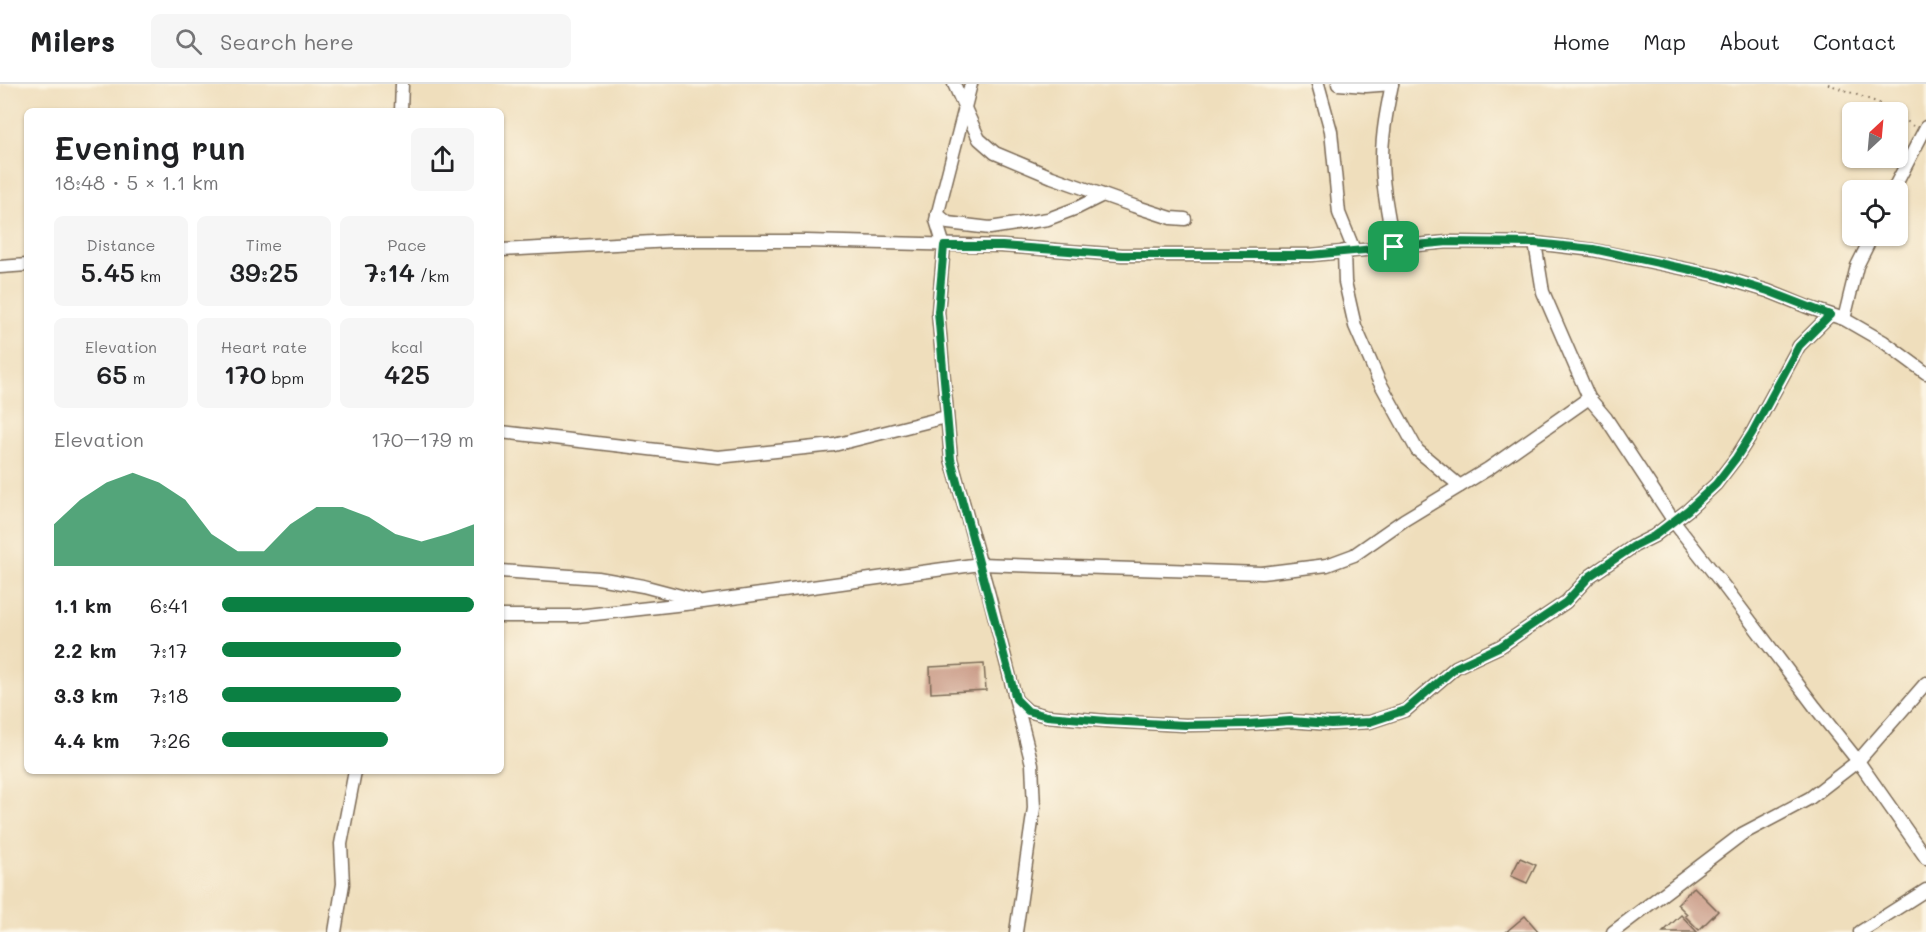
<!DOCTYPE html>
<html lang="en">
<head>
<meta charset="utf-8">
<style>
	body { margin:0; font-family:Mali,sans-serif; background:#f6f6f6; color:#202124; height:100vh; display:flex; flex-direction:column; font-size:22px; white-space:nowrap }
	* { box-sizing:border-box; margin:0 }
	p { font-size:20px; color:#757577 }
	.icon { flex:none; width:33px; height:33px; fill:none; stroke:currentColor; stroke-width:2; stroke-linecap:round; stroke-linejoin:round }
	.map { position:relative; flex:1; overflow:hidden }
	.details { position:absolute; left:24px; top:24px; width:480px; height:666px; display:flex; flex-direction:column; background:#fff; border-radius:9px; box-shadow:0 2px 4px #0004 }
	.details>* { flex:none }
	.needle { width:39px; rotate:26deg }
	.buttons { position:absolute; left:1842px; top:18px; display:grid; gap:12px }
	.buttons a { display:grid; place-items:center; width:66px; height:66px; border-radius:9px; background:#fff; box-shadow:0 2px 4px #0004; font-size:30px }
	.pin { position:absolute; display:grid; place-items:center; width:51px; height:51px; color:#fff; margin:-26px; border-radius:12px; box-shadow:0 3px 9px #0006 }
	.round { display:grid; place-items:center; flex:none; width:63px; height:63px; border-radius:9px; background:#f6f6f6 }
	.overview { display:flex; align-items:center; justify-content:space-between; height:102px; padding:0 30px }
	h1 { font-size:33px; font-weight:600; line-height:45px }
	.metrics { display:grid; grid-template-columns:repeat(3,1fr); gap:9px; height:102px; padding:6px 30px }
	.metrics div { display:grid; align-content:center; border-radius:9px; background:#f6f6f6; text-align:center }
	.metrics b { font-size:26px; font-weight:600 }
	.metrics small { font-size:16px; font-weight:400 }
	.metrics p { font-size:16px }
	.chart { height:168px; padding:12px 30px }
	.chart p { display:flex; justify-content:space-between }
	.chart svg { width:100%; height:108px; margin-top:6px; fill:#0b8043; opacity:.7 }
	ul { padding:0 30px; list-style:none; font-size:20px }
	li { display:grid; grid-template-columns:96px 72px 1fr; align-items:center; height:45px }
	li i { height:15px; border-radius:8px; background:#0b8043 }
	header { display:flex; align-items:center; gap:36px; box-sizing:border-box; height:84px; padding:0 30px; background:#fff; border-bottom:2px solid #e0e0e0 }
	header strong { font-size:28px }
	nav { display:flex; gap:33px; margin-inline-start:auto; font-size:21px }
	.search { width:420px; height:54px; background:#f6f6f6; display:flex; align-items:center; gap:15px; box-sizing:border-box; padding:0 21px; border-radius:9px; color:#757577; font-size:22px }
	.map>svg:first-child { display:block }
</style>
</head>
<body>
<header>
<strong>Milers</strong>
<div class="search"><svg class="icon" aria-label="search" viewBox="0 0 24 24"><circle cx="10" cy="10" r="6"/><path d="M15 15l6 6"/></svg>Search here</div>
<nav><a>Home</a><a>Map</a><a>About</a><a>Contact</a></nav>
</header>
<div class="map">
<svg width="1926" height="848" viewBox="0 0 1926 848">
	<rect width="100%" height="100%" fill="#fcf5e5"/>
	<filter id="ink" filterUnits="userSpaceOnUse"><feTurbulence type="fractalNoise" baseFrequency=".0167" numOctaves="2"/><feDisplacementMap in="SourceGraphic" scale="12" xChannelSelector="R" yChannelSelector="G"/><feConvolveMatrix kernelMatrix="1 2 1 2 8 2 1 2 1" color-interpolation-filters="sRGB"/></filter>
	<filter id="wash" filterUnits="userSpaceOnUse"><feTurbulence type="fractalNoise" baseFrequency=".008" numOctaves="4" result="noise"/><feDisplacementMap in="SourceGraphic" scale="24" xChannelSelector="R" yChannelSelector="G"/><feGaussianBlur stdDeviation="1.35" result="paint"/><feColorMatrix in="noise" values="0 0 0 0 0 0 0 0 0 0 0 0 0 0 0 0 0 1.4 0 .05"/><feComposite in="paint" operator="in"/></filter>
	<g filter="url(#wash)">
		<rect width="100%" height="100%" fill="#efdebc"/>
		<g id="blocks">
			<!-- building -->
			<g fill="#c99a86">
				<path d="M984 580 986 606 931 609 930 583Z"/>
				<path d="M1520 774 1536 781 1527 799 1511 792Z"/>
				<path d="M1694 803 1718 827 1699 846 1685 832 1687 830 1677 820Z"/>
				<path d="M1681 831 1697 848H1663Z"/>
				<path d="M1525 832 1539 848H1506Z"/>
			</g>
		</g>
	</g>
	<g filter="url(#ink)">
		<use href="#blocks" fill-opacity="0" stroke="#7a6955" stroke-width="1.5"/>
		<g fill="none" stroke-linecap="round" stroke-linejoin="round">
			<!-- minor casing -->
			<g stroke="#7a6955" stroke-width="15">
				<g id="minor">
					<path d="M954 0 979 55 995 69 1052 93 1134 122 1171 134 1185 135"/>
					<path d="M971 0 936 136 944 162 938 228 951 375 989 511 1032 680 1034 724 1016 848"/>
					<path d="M1318 0 1331 47 1339 129 1354 166"/>
					<path d="M1338 0 1366 2 1392 0"/>
					<path d="M1392 0C1387 24 1382 49 1382 74 1382 104 1389 134 1394 163"/>
					<path d="M401 27 402 0"/>
					<path d="M1893 106 1926 43"/>
					<path d="M937 130 948 139 990 144 1048 135 1077 124 1103 111"/>
					<path d="M1535 159 1543 208 1589 314 1606 334 1677 442 1727 506 1815 623 1858 677 1926 774"/>
					<path d="M501 166 672 157H806L1002 162 1122 171H1311L1448 158 1535 159 1593 166 1715 191 1768 207 1810 224 1844 235 1884 258 1926 289"/>
					<path d="M1344 167 1345 198 1355 242 1379 297 1417 366 1460 402"/>
					<path d="M0 183 27 181"/>
					<path d="M1844 235 1857 182 1872 152"/>
					<path d="M501 348 718 373 834 361 946 333"/>
					<path d="M501 487 598 494 643 502 696 516"/>
					<path d="M501 532H577L703 518 980 480 1262 489 1327 481 1354 471 1404 436 1488 385 1589 314"/>
					<path d="M1016 616 1028 627 1047 632 1106 637 1185 641 1248 640 1290 637 1331 640 1370 638 1406 626 1456 583 1501 562 1523 547 1566 518 1590 492 1634 462 1654 452 1688 426 1716 400 1736 374 1752 349 1799 262 1830 231"/>
					<path d="M335 848 343 800 341 760 355 687"/>
					<path d="M1613 848 1742 750 1810 714 1858 677 1926 599"/>
					<path d="M1860 848 1926 806"/>
				</g>
			</g>
			<!-- path -->
			<g stroke="#7a6955" stroke-width="2" stroke-dasharray="1.5 4.5" stroke-linecap="butt">
				<path d="M1828 0 1887 22 1895 28"/>
				<path d="M1898 30 1913 42"/>
			</g>
			<!-- minor -->
			<use href="#minor" stroke="#fff" stroke-width="12"/>
		</g>
	</g>
	<g fill="none" stroke-linecap="round" stroke-linejoin="round" filter="url(#ink)">
		<!-- route casing -->
		<g stroke="#fff" stroke-width="12">
			<path id="route" d="M1448 158 1535 159 1593 165 1715 191 1768 207 1830 231 1799 262 1752 349 1736 374 1716 400 1688 426 1654 452 1634 462 1590 492 1566 518 1523 547 1501 562 1456 583 1406 626 1370 638 1331 640 1290 637 1248 640 1185 641 1106 637 1047 632 1028 627 1016 615 951 375 938 228 944 162H1002L1122 171H1311Z"/>
		</g>
		<!-- route -->
		<use href="#route" stroke="#0b8043" stroke-width="8"/>
	</g>
</svg>
<div class="buttons">
<a><svg class="needle" viewBox="-14 -14 28 28"><path d="M0-13l5 13h-10z" fill="#e53935"/><path d="M0 13l5-13h-10z" fill="#757577"/></svg></a>
<a><svg class="icon" aria-label="locate" viewBox="0 0 24 24"><circle cx="12" cy="12" r="6"/><path d="M12 2v4M12 18v4M2 12h4M18 12h4"/></svg></a>
</div>
<div class="pin" style="left:1394px;top:163px;background:#1e9e55"><svg class="icon" aria-label="arrive" viewBox="0 0 24 24"><path d="M6 21V4h12l-3 4 3 4H6"/></svg></div>
<section class="details">
<div class="overview"><div><h1>Evening run</h1><p>18:48 · 5 × 1.1 km</p></div><a class="round"><svg class="icon" aria-label="share" viewBox="0 0 24 24"><path d="M12 15V3M7 8l5-5 5 5M5 13v7h14v-7"/></svg></a></div>
<div class="metrics">
<div><p>Distance</p><b>5.45<small> km</small></b></div>
<div><p>Time</p><b>39:25</b></div>
<div><p>Pace</p><b>7:14<small> /km</small></b></div>
</div>
<div class="metrics">
<div><p>Elevation</p><b>65<small> m</small></b></div>
<div><p>Heart rate</p><b>170<small> bpm</small></b></div>
<div><p>kcal</p><b>425</b></div>
</div>
<div class="chart"><p><span>Elevation</span>170–179 m</p>
<svg viewBox="0 0 160 44" preserveAspectRatio="none"><path d="M0 44V27L10 17L20 10L30 6L40 10L50 17L60 31L70 38L80 38L90 27L100 20L110 20L120 24L130 31L140 34L150 31L160 27V44z"/></svg>
</div>
<ul>
<li><b>1.1 km</b>6:41<i style="width:100%"></i></li>
<li><b>2.2 km</b>7:17<i style="width:71%"></i></li>
<li><b>3.3 km</b>7:18<i style="width:71%"></i></li>
<li><b>4.4 km</b>7:26<i style="width:66%"></i></li>
</ul>
</section>
</div>
</body>
</html>
